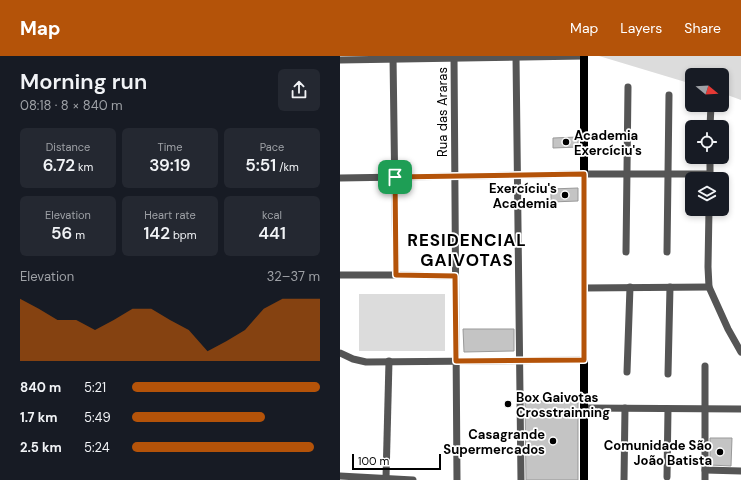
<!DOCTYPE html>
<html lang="en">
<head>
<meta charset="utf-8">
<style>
	body { margin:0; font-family:"DM Sans",sans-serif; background:#242831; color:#f1f3f6; height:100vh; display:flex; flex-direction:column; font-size:15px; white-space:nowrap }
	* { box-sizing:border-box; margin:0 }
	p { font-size:13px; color:#9ea1a6 }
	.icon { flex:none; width:22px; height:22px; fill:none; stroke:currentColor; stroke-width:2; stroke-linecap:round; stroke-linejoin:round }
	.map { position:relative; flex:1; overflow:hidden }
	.side { display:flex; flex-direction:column; background:#171b24; width:340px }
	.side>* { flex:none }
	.needle { width:26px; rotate:108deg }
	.tools { position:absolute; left:345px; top:12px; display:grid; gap:8px }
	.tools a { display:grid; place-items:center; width:44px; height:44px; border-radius:6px; background:#171b24; box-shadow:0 2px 6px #0003; font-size:20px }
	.scale { position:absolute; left:12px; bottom:10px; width:89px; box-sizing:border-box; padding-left:4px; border:2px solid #000; border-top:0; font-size:11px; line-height:14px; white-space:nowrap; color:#000; -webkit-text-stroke:3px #fff; paint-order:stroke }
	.pin { position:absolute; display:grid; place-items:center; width:34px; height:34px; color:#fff; margin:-17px; border-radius:8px; box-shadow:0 2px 6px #0006 }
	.round { display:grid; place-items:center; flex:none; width:42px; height:42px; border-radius:6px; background:#242831 }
	.head { display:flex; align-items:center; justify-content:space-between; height:68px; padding:0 20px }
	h1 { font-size:22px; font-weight:600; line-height:30px }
	.stats { display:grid; grid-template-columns:repeat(3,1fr); gap:6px; height:68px; padding:4px 20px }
	.stats div { display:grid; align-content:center; border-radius:6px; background:#242831; text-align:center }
	.stats b { font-size:17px; font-weight:600 }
	.stats small { font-size:11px; font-weight:400 }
	.stats p { font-size:11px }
	.chart { height:112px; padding:8px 20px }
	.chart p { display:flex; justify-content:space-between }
	.chart svg { width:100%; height:72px; margin-top:4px; fill:#b45309; opacity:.7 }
	ul { padding:0 20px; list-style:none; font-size:13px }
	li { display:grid; grid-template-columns:64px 48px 1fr; align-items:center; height:30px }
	li i { height:10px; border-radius:5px; background:#b45309 }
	header { display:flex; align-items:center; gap:24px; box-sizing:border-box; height:56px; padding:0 20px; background:#b45309; color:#fff }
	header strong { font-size:19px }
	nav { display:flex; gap:22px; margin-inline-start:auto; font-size:14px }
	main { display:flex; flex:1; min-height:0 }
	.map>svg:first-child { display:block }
</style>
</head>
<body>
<header>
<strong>Map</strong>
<nav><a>Map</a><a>Layers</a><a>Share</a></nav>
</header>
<main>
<section class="side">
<div class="head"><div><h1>Morning run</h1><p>08:18 · 8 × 840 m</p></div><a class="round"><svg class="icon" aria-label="share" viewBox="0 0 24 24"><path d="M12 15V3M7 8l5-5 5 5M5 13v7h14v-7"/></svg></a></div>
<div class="stats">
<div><p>Distance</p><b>6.72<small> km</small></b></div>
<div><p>Time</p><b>39:19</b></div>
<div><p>Pace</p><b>5:51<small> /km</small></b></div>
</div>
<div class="stats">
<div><p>Elevation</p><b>56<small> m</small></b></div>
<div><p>Heart rate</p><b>142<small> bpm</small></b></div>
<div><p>kcal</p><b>441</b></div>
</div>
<div class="chart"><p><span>Elevation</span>32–37 m</p>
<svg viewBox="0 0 160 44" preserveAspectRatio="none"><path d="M0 44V6L10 12L20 19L30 19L40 25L50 19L60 12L70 12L80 19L90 25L100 38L110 32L120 25L130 12L140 6L150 6L160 6V44z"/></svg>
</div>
<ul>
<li><b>840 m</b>5:21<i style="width:100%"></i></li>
<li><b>1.7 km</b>5:49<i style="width:71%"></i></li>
<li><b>2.5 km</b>5:24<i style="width:97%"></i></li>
</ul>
</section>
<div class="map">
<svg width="401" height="424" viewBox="0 0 401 424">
	<rect width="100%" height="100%" fill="#fff"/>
	<!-- green -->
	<g fill="#dcdcdc">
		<path d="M259 0H401V44L382 37V19H352V28Z"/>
		<rect x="19" y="238" width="86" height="57"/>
	</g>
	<!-- building -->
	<g fill="#c4c4c4" stroke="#999">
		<path d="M238 81V91L213 92V82Z"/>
		<path d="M238 132V145L211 146V133Z"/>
		<path d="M123 273H174V295L124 296Z"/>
		<path d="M185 345H238V424H186Z"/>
		<path d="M370 382H392L391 410 370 409Z"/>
	</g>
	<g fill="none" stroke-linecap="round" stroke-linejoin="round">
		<!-- minor -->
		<g stroke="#555" stroke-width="7">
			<path d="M53 0 56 219"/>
			<path d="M114 0 117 424"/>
			<path d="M176 0 181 424"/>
			<path d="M0 4 244 0"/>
			<path d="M370 71 371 49"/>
			<path d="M0 122 244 118H370"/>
			<path d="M370 123V101"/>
			<path d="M369 153 368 211 369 231 388 273 401 296"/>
			<path d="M286 196 288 31"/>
			<path d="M327 196 329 39"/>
			<path d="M0 219H56L115 220"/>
			<path d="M244 232 369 231"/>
			<path d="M0 297 13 303 26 306 244 304"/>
			<path d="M287 316 290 231"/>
			<path d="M328 318 330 231"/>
			<path d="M244 352 401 353"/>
			<path d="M365 414 401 415"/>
			<path d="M0 420 73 424"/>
			<path d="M327 421 328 353"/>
			<path d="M46 422 49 305"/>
			<path d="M284 424 285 352"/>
			<path d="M365 424V310"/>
		</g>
		<!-- major -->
		<path stroke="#000" stroke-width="8" d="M244 0V424"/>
	</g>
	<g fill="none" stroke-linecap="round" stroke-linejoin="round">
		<!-- route casing -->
		<g stroke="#fff" stroke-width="8">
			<path id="route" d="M244 118V304L116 305 115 220 56 219 55 121Z"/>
		</g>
		<!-- route -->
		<use href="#route" stroke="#b45309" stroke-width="5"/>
	</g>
	<!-- markers -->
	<g fill="#000" stroke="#fff" stroke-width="1.5">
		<circle cx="226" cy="86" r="4"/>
		<circle cx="225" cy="139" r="4"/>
		<circle cx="168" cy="348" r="4"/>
		<circle cx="213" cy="385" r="4"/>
		<circle cx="380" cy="396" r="4"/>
	</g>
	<g text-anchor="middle" stroke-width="3.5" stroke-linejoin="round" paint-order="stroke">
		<!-- street labels -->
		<g font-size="13" fill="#000" stroke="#fff">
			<text transform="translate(102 56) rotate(-90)" y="5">Rua das Araras</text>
		</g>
		<!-- poi labels -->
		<g font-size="13" font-weight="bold" fill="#000" stroke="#fff" text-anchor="end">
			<text x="234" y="84" text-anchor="start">Academia<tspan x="234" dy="15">Exercíciu's</tspan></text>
			<text x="217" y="137">Exercíciu's<tspan x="217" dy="15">Academia</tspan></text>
			<text x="176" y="346" text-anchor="start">Box Gaivotas<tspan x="176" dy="15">Crosstrainning</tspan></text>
			<text x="205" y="383">Casagrande<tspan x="205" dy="15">Supermercados</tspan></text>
			<text x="372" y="394">Comunidade São<tspan x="372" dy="15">João Batista</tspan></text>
		</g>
		<!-- district labels -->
		<g font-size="17" font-weight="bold" letter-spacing="1" fill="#000" stroke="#fff">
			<text x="127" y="190">RESIDENCIAL<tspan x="127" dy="20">GAIVOTAS</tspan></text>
		</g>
	</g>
</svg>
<div class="tools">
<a><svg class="needle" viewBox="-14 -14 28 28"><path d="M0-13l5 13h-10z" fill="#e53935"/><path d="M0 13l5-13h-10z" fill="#9ea1a6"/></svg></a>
<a><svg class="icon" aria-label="locate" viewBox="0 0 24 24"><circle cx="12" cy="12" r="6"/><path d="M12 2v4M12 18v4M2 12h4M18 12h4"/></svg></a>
<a><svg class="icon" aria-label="layers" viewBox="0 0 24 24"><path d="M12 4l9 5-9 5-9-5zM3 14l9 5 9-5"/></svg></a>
</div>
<div class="scale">100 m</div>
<div class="pin" style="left:55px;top:121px;background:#1e9e55"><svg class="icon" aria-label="arrive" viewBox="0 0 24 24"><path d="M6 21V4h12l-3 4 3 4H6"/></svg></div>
</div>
</main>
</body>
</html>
